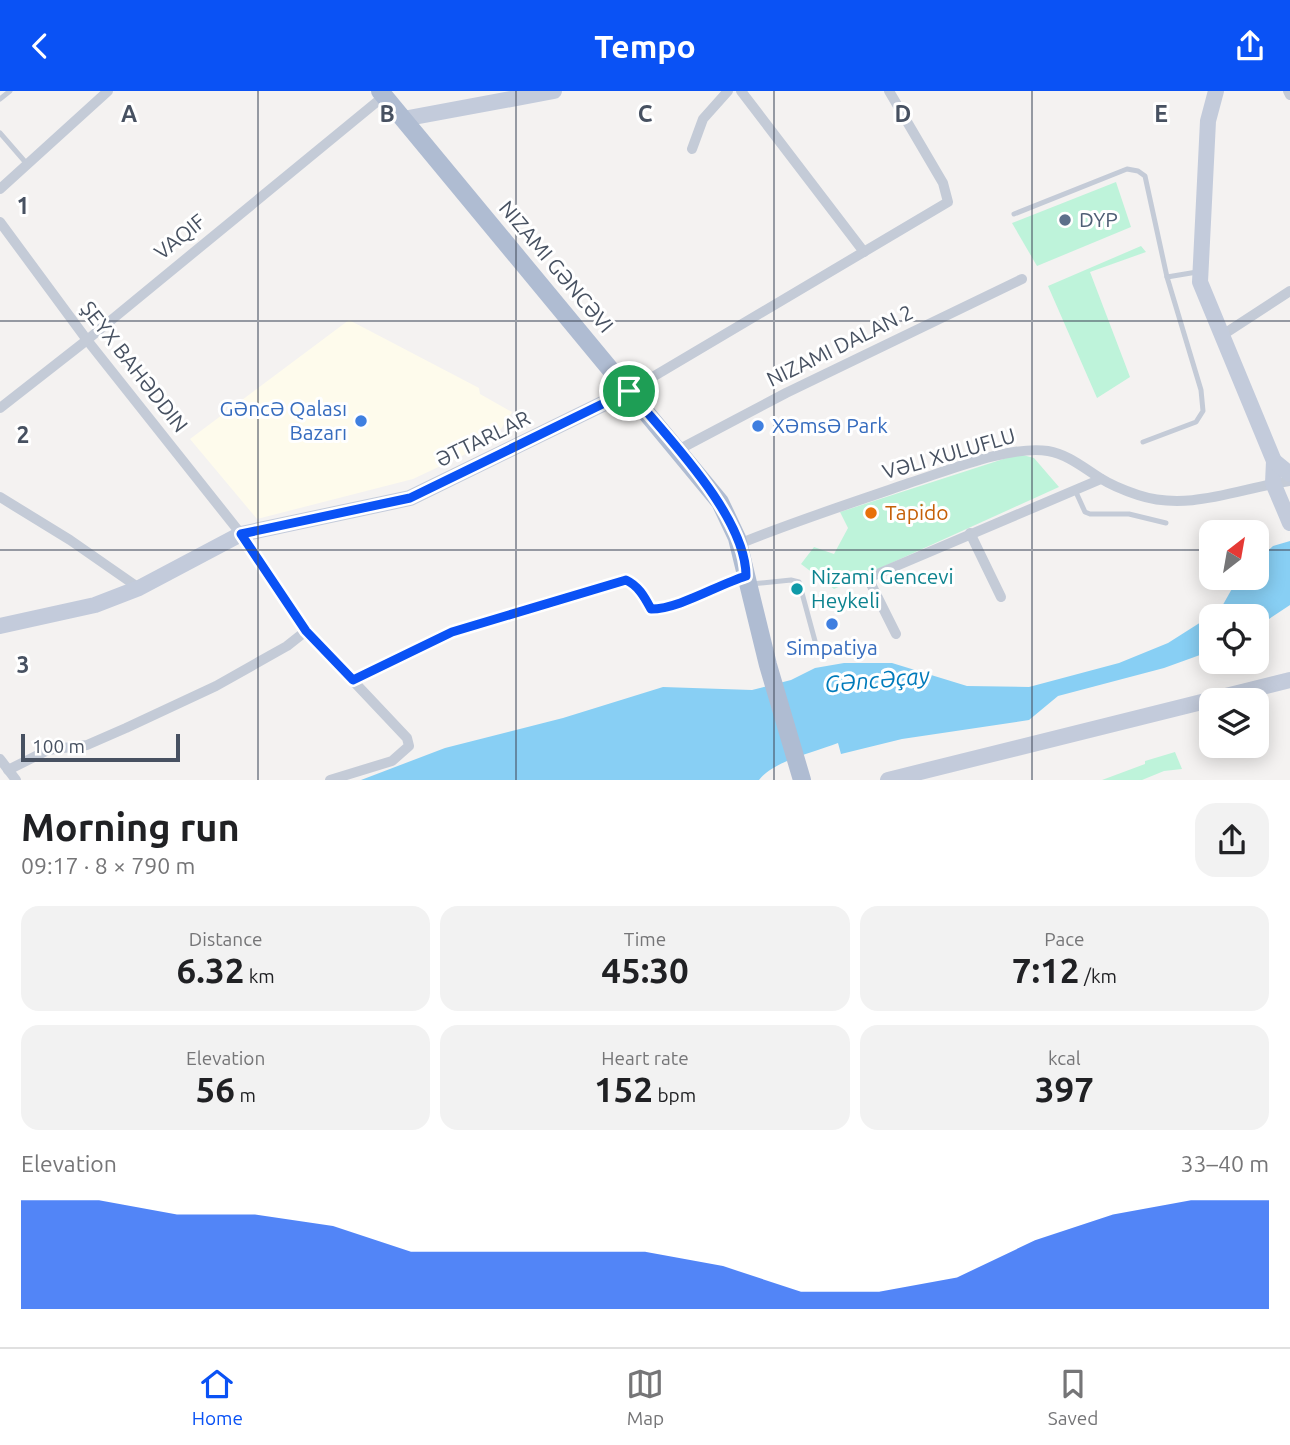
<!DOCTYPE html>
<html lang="en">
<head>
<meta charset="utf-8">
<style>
	body { margin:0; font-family:Ubuntu,sans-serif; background:#f2f2f2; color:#202124; height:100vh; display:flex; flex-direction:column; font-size:26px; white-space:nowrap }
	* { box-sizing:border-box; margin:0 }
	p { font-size:23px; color:#757577 }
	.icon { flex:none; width:38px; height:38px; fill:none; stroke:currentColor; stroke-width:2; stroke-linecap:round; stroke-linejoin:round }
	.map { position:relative; height:689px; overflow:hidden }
	.drawer { display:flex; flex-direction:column; background:#fff; flex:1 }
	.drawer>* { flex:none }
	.needle { width:46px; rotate:31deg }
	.tools { position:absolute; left:1199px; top:429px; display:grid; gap:14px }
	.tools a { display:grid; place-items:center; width:70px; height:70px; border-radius:14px; background:#fff; box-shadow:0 4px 18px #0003; font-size:35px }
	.scale { position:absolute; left:21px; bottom:18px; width:159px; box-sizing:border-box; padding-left:7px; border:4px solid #475161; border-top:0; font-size:19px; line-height:24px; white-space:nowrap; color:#475161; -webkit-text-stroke:5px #fff; paint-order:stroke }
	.pin { position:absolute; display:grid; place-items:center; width:60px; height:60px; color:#fff; margin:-30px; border:4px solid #fff; border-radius:50%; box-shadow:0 2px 7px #0007 }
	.round { display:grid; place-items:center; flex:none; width:74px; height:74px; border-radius:21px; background:#f2f2f2 }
	.overview { display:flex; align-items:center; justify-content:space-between; height:119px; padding:0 21px }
	h1 { font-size:38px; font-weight:700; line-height:52px }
	.metrics { display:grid; grid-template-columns:repeat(3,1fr); gap:10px; height:119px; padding:7px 21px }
	.metrics div { display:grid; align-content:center; border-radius:18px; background:#f2f2f2; text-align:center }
	.metrics b { font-size:35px; font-weight:700 }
	.metrics small { font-size:19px; font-weight:400 }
	.metrics p { font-size:19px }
	.chart { height:196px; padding:14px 21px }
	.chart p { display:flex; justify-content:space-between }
	.chart svg { width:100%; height:126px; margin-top:7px; fill:#0a52f5; opacity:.7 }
	header { display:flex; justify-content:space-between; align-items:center; height:91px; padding:0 21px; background:#0a52f5; color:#fff; font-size:32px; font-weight:700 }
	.menu { display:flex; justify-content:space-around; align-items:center; height:98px; border-top:2px solid #e0e0e0; background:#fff; font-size:19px; color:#757577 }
	.menu a { display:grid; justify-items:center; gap:4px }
	.menu .selected { color:#0a52f5 }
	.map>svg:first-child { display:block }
</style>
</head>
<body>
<header><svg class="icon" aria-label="back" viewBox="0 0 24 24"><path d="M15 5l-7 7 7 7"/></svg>Tempo<svg class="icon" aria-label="share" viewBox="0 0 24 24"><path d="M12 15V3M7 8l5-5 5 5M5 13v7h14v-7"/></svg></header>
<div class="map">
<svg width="1290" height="689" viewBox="0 0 1290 689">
	<rect width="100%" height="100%" fill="#f4f2f1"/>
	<!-- commercial -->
	<path fill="#fefbec" d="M349 229 479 297 480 303 512 321 501 338 497 339 487 353 413 388 257 428 190 348Z"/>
	<!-- green -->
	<g fill="#bef3da">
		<path d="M1116 91 1131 136 1037 175 1012 132Z"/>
		<path d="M1141 155 1146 161 1090 181 1130 286 1097 307 1048 195Z"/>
		<path d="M1019 363 1034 367 1059 396 834 498 801 473 814 456 834 463 848 437 840 421Z"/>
		<path d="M1175 661 1182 678 1164 680 1142 689H1102L1145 673V670Z"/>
	</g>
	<!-- water -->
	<path fill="#88cff4" d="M1290 450V514L1257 536 1256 525H1211V560L1164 577 1058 605 1029 629 902 648 841 663 838 652C815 661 773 670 759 689H361L445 657 563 627 663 596 752 599 791 589 815 577 844 572H892L967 595 1029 596 1119 572 1168 552 1220 519 1238 487 1256 486 1257 469 1273 455Z"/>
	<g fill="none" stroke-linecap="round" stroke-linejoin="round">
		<!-- lane -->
		<g stroke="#c4cbd7" stroke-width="5">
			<path d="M0 8 10 0"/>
			<path d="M0 42 27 73"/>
			<path d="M1014 123 1127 78 1138 80 1145 85 1167 186 1197 181"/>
			<path d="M1143 351 1196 331 1203 320 1201 299 1167 186"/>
			<path d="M1075 399 1085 421 1090 423H1129L1166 432"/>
			<path d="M751 493 791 489 799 491 815 550"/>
		</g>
		<!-- street -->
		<g stroke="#c4cbd7" stroke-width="10">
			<path d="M741 0 864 161"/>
			<path d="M1288 0 1290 4"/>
			<path d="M692 58 703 28 728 0"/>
			<path d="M0 98 108 0"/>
			<path d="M0 131 87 249 241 443 306 540 407 647 409 655 392 670 330 689"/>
			<path d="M1221 245 1290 200"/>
			<path d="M629 300 948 111 943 92 889 0"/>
			<path d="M0 317 87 249 384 5"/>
			<path d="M678 359 786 302 1022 188"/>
			<path d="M0 406 70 449 139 497"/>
			<path d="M970 442 1001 506"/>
			<path d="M739 453C795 430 852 412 909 392 947 380 1009 354 1048 360 1067 363 1084 377 1100 387 1111 394 1126 400 1138 404 1189 421 1240 397 1290 390"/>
			<path d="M896 543 868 487 1101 388"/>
			<path d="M353 589 452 541 626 489C639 494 645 507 651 518 679 518 717 494 746 485"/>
			<path d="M0 668 16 689"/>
			<path d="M8 679 48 659 87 654 126 637 216 595 287 555 306 540"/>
		</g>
		<!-- secondary -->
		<g stroke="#c3cbdb" stroke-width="16">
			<path d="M1216 0 1208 30 1200 191 1274 370 1273 392 1290 432"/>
			<path d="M403 28 554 0"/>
			<path d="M1274 370 1290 383"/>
			<path d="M0 535 95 514 139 497 241 443 410 407 629 300"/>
			<path d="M888 689 1290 589"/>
		</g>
		<!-- primary -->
		<path stroke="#afbcd2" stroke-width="18" d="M380 0 720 411 737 447 768 574 802 689"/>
	</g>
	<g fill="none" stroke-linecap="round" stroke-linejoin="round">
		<!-- route casing -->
		<g stroke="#fff" stroke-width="14">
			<path id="route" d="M629 300C666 345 746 425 746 485 717 494 679 518 651 518 645 507 639 495 626 489L452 541 353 589 306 540 241 443 410 407Z"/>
		</g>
		<!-- route -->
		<use href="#route" stroke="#0a52f5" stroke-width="9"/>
	</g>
	<!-- grid -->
	<path fill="none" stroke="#475161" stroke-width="2" stroke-opacity="0.55" d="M258 0V689M516 0V689M774 0V689M1032 0V689M0 230H1290M0 459H1211M1256 459H1290"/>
	<!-- markers -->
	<circle fill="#5c6f8a" stroke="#fff" stroke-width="2.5" cx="1065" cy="129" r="7"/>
	<g fill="#3f7fe0" stroke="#fff" stroke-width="2.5">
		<circle cx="361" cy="330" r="7"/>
		<circle cx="758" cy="335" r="7"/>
		<circle cx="832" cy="533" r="7"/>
	</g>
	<circle fill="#e8710a" stroke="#fff" stroke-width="2.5" cx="871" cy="422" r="7"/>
	<circle fill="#0f9aa8" stroke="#fff" stroke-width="2.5" cx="797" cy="498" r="7"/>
	<g text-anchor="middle" stroke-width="6" stroke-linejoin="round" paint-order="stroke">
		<!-- service labels -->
		<g font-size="21" fill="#4e5e75" stroke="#fff" text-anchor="start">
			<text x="1079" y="136">DYP</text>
		</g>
		<!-- street labels -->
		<g font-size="21" fill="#475161" stroke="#fff">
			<text transform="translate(180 146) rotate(-39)" y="7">VAQIF</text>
			<text transform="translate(556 176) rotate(50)" y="7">NIZAMI GƏNCƏVI</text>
			<text transform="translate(840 255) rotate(-26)" y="7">NIZAMI DALAN 2</text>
			<text transform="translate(134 276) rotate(52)" y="7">ŞEYX BAHƏDDIN</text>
			<text transform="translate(483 348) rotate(-26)" y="7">ƏTTARLAR</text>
			<text transform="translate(949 363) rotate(-16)" y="7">VƏLI XULUFLU</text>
		</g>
		<!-- shop labels -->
		<g font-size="21" fill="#366cbe" stroke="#fff" text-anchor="end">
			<text x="347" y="325">Gəncə Qalası<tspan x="347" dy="24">Bazarı</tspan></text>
			<text x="772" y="342" text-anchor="start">Xəmsə Park</text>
			<text x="832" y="564" text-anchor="middle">Simpatiya</text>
		</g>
		<!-- food labels -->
		<g font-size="21" fill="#c56008" stroke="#fff" text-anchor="start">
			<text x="885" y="429">Tapido</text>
		</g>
		<!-- culture labels -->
		<g font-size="21" fill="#0d838f" stroke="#fff" text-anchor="start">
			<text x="811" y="493">Nizami Gencevi<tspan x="811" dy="24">Heykeli</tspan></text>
		</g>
		<!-- water labels -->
		<g font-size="23" font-style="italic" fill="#007bbb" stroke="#fff">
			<text transform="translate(877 589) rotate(-5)" y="8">Gəncəçay</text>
		</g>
	</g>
	<g font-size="23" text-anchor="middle" font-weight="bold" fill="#475161" stroke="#fff" stroke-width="6" stroke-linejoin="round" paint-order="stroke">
		<text x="129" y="31">A</text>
		<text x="387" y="31">B</text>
		<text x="645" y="31">C</text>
		<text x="903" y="31">D</text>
		<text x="1161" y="31">E</text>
		<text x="23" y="123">1</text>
		<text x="23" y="352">2</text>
		<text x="23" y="582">3</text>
	</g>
</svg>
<div class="tools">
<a><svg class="needle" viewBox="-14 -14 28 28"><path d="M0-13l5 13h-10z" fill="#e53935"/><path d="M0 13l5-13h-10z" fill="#757577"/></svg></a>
<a><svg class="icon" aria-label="locate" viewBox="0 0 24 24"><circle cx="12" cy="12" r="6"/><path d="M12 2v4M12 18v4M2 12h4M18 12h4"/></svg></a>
<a><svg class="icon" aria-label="layers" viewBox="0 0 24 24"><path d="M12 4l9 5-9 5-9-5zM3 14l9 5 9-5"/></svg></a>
</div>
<div class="scale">100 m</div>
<div class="pin" style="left:629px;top:300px;background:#1e9e55"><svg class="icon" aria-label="arrive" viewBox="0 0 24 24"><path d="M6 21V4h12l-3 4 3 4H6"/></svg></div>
</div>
<section class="drawer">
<div class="overview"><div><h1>Morning run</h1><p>09:17 · 8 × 790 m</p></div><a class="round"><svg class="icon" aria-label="share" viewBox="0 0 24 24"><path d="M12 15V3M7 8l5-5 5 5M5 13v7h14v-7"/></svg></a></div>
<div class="metrics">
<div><p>Distance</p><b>6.32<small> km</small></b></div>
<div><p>Time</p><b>45:30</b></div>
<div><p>Pace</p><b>7:12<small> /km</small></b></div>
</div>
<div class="metrics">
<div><p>Elevation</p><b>56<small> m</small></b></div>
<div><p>Heart rate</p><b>152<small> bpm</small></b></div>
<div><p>kcal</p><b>397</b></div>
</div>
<div class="chart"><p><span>Elevation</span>33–40 m</p>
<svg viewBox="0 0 160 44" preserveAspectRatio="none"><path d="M0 44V6L10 6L20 11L30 11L40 15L50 24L60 24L70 24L80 24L90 29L100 38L110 38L120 33L130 20L140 11L150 6L160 6V44z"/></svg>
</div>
</section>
<nav class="menu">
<a class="selected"><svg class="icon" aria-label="home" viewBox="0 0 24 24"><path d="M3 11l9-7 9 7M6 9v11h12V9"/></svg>Home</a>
<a><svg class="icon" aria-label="map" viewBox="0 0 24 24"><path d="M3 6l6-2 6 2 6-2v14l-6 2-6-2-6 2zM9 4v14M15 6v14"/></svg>Map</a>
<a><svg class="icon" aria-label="saved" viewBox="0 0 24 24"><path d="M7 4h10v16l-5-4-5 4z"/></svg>Saved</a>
</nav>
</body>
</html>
